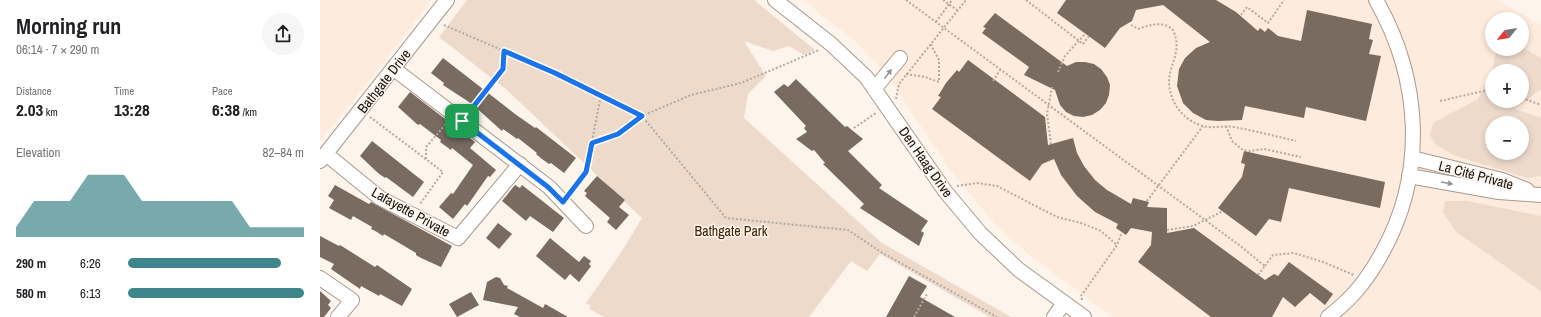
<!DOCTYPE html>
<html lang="en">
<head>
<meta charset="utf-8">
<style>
	body { margin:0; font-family:"Archivo Narrow",sans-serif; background:#f6f6f6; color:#202124; height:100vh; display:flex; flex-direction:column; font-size:15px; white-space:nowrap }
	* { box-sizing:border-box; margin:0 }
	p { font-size:13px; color:#757577 }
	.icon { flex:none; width:22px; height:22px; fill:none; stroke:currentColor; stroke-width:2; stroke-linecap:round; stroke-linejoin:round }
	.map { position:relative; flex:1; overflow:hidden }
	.panel { display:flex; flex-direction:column; background:#fff; width:320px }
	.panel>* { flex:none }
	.needle { width:26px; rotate:240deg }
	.buttons { position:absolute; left:1165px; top:12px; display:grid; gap:8px }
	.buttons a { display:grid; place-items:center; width:44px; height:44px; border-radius:50%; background:#fff; box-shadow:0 2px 6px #0003; font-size:20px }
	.pin { position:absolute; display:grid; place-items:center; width:34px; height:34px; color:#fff; margin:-17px; border-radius:8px; box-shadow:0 2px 6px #0006 }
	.round { display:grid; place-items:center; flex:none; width:42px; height:42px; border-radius:21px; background:#f6f6f6 }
	.overview { display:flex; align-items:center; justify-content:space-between; height:68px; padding:0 16px }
	h1 { font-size:22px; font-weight:700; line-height:30px }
	.figures { display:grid; grid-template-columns:repeat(3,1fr); gap:6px; height:68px; padding:4px 16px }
	.figures div { display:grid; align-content:center }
	.figures b { font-size:17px; font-weight:700 }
	.figures small { font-size:11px; font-weight:400 }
	.figures p { font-size:11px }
	.chart { height:112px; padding:8px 16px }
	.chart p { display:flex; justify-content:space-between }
	.chart svg { width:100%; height:72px; margin-top:4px; fill:#3e868b; opacity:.7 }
	ul { padding:0 16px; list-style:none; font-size:13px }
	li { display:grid; grid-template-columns:64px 48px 1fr; align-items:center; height:30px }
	li i { height:10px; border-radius:5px; background:#3e868b }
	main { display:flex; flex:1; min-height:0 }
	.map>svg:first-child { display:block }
</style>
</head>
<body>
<main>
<section class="panel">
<div class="overview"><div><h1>Morning run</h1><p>06:14 · 7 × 290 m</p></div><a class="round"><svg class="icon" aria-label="share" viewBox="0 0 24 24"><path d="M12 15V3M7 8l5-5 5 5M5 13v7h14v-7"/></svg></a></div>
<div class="figures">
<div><p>Distance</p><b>2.03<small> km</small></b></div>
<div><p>Time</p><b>13:28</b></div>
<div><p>Pace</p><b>6:38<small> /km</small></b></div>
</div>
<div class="chart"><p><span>Elevation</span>82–84 m</p>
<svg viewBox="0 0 160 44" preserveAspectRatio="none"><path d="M0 44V38L10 22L20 22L30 22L40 6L50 6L60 6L70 22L80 22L90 22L100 22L110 22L120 22L130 38L140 38L150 38L160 38V44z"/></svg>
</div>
<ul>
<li><b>290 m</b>6:26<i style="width:87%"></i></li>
<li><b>580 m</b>6:13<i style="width:100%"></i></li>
</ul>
</section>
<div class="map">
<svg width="1221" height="317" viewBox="0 0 1221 317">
	<rect width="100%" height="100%" fill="#fdf4ec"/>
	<!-- built -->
	<g fill="#fdebdd" fill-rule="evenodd">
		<path d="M0 0H111L61 66 0 141Z"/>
		<path d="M483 0H1178L1221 25V317H793L707 253 677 226 634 175 574 86 556 63 536 42ZM1172 19H1202V49H1172ZM1172 71H1202V101H1172ZM1172 123H1202V153H1172Z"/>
	</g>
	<!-- green -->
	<g fill="#eedacb" fill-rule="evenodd">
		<path d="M147 0H434L495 50 484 55 469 46 453 51 424 41 446 76 428 94 424 118 562 243 691 317H670L560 254 547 271 531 261 489 317H284L269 309 271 306 266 303 302 251 322 218 187 90 119 37Z"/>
		<path d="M1202 47 1221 58V89L1195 109 1221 118V177L1218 176 1207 178 1136 156 1116 145 1110 135 1113 123 1158 99 1172 72V101H1202V71H1172L1176 53 1180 49H1202ZM1172 123H1202V153H1172Z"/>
		<path d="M1125 201H1147L1221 216V291L1136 232 1123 212Z"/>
	</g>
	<!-- building -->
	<g fill="#796b60">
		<path d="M746 0H896L916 12 938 31 940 28 945 32 948 28 958 36 981 41 987 10 1052 24 1049 39 1053 40 1049 54 1061 56 1046 121 986 107 984 118 925 106 922 120 898 121 886 120 873 113 863 103 857 86 859 69 865 58 876 48 890 42 843 5 816 10 812 21 800 28 785 48 737 13Z"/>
		<path d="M675 13 747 66 756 62H765L774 64 781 69 787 77 790 85 789 95 786 103 780 110 772 115 763 117 754 116 746 112 740 105 735 90 704 75 709 67 662 33 666 28 663 27Z"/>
		<path d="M123 58 195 114 215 128 216 127 256 158 244 173 231 163 229 164 222 159 216 154 217 153 198 138 197 139 183 129 182 131 152 104 123 85 124 83 111 73Z"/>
		<path d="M648 60 725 117 728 145 753 138 757 153 764 166 775 180 787 190 811 204 813 198 829 202 827 207 847 208V233L874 228 945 280 954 274 958 276 969 262 1013 294 1005 305 990 293 975 307 963 297 952 317H891L818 262 831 245 832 232 811 228 806 235 796 228 798 224 775 212 757 196 741 175 734 159 722 164 710 181 612 109 621 97 618 96 626 83 637 70 639 72Z"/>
		<path d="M476 79 525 127 527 126 543 139 528 151 562 185 559 188 608 221 601 231 604 233 599 246 540 208 544 204 503 164 505 163 494 150 492 151 476 139 487 132 484 128 486 126 454 92 464 84 468 87Z"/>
		<path d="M90 92 155 142 150 148 176 170 170 177 168 176 147 206 145 204 133 219 119 207 131 193 133 194 153 165 132 148 131 150 120 142 121 140 100 124 98 125 78 107Z"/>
		<path d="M52 141 104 182 93 197 66 177 65 178 58 173 40 156Z"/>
		<path d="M924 151 1065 182 1060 208 969 188 961 222 949 219 936 236 898 208 922 177 925 164 921 163Z"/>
		<path d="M277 176 305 200 299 207 309 215 296 230 287 222 290 218 265 196 267 193 264 191Z"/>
		<path d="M15 185 49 204 51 202 132 246 121 267 101 258 96 255V253L64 234 63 236 57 232 51 229 52 227 33 216 31 220 9 208 14 200 8 196Z"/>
		<path d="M195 185 200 188 202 185 244 218 233 232 210 216 206 221 182 201Z"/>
		<path d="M178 223 192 234 179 249 166 238Z"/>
		<path d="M0 236 19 246 20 245 55 267 57 265 92 289 82 306 60 294 59 296 41 286 40 289 11 269 14 264 0 257Z"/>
		<path d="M230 238 259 262 264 256 271 261 269 264 271 266 259 282 250 274 245 280 216 256Z"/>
		<path d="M589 276 607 286 600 297 635 317H566Z"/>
		<path d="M176 277 180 278 184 285 188 286 187 288 223 308 225 304 248 317H200L194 314 198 307 163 300 167 282Z"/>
		<path d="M0 291 11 301 8 305 11 308 4 317H0Z"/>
		<path d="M151 292 159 305 137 317 129 304Z"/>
	</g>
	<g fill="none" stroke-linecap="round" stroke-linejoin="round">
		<!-- minor casing -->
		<g stroke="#a8998d" stroke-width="16">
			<g id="minor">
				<path d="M455 0 511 44 546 77 625 191 660 233 699 270 764 317"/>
				<path d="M74 69 229 187 266 226"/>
				<path d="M555 88 580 58"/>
				<path d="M6 154 60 198 138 238 200 164"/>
				<path d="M1092 158 1182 180 1207 190"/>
				<path d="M0 161 127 0"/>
				<path d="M1089 176 1179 192 1221 195"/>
				<path d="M0 278 32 300 18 317"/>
				<path d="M734 317 744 303"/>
				<path d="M1008 317C1033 298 1047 280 1062 253 1107 172 1101 79 1056 0"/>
			</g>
		</g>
		<!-- path -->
		<g stroke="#b1aaa3" stroke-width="2" stroke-dasharray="2 2" stroke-linecap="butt">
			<path d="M586 0 919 245 945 266 937 276"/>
			<path d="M623 0 637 10"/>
			<path d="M706 0 763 44 769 36"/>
			<path d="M921 15 927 7 948 23 964 0"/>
			<path d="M616 22 632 0"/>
			<path d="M124 25 235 73 322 116 406 218 528 230 561 252 677 317"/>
			<path d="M811 25 818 29C830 25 843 20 853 30 863 52 849 63 849 83 850 103 864 121 883 126 893 129 903 125 914 127 935 131 955 136 976 141"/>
			<path d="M586 74 605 77 619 82V60L610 43"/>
			<path d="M673 81 680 70"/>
			<path d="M1202 98 1221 105"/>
			<path d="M576 99 579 84 646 0"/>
			<path d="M1120 101 1172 89"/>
			<path d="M150 112 183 69 184 51"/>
			<path d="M50 117 123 172 100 204"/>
			<path d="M906 126 912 141 923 150 930 151 944 149 981 157"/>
			<path d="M534 128 556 113"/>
			<path d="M272 143 298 134 322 116 371 95 421 83 499 50"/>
			<path d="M106 159V147L126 124"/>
			<path d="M637 186 657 183 677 186 737 217 761 223 781 231 797 245"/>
			<path d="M251 192 266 172 281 95"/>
			<path d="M827 201 883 126"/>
			<path d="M945 266 953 255 974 253 1003 262 1034 275"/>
			<path d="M762 300 761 296 797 245 802 232"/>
			<path d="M594 317 607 294"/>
		</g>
		<!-- minor -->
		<use href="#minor" stroke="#fff" stroke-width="14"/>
		<!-- path-bridge -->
		<g stroke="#b1aaa3" stroke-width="2" stroke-dasharray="2 2" stroke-linecap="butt">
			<path d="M738 72 745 56 765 34"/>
			<path d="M731 144 727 114 732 87"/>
			<path d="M847 230 873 226 903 211"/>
		</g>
	</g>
	<!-- one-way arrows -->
	<defs><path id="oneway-solid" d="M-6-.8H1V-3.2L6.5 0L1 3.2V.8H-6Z"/></defs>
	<g fill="#989593">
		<use href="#oneway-solid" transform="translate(568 74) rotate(-53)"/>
		<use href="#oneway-solid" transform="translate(1127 183) rotate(10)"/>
	</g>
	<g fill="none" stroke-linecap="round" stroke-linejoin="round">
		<!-- route casing -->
		<g stroke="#fff" stroke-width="8">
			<path id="route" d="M184 51 235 73 322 116 298 134 272 143 266 172 243 202 228 187 142 121 183 69Z"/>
		</g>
		<!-- route -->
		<use href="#route" stroke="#1a73e8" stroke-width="5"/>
	</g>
	<g text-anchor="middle" stroke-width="3" stroke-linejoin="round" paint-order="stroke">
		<!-- street labels -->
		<g font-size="14" fill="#191410" stroke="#fdf4ec">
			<text transform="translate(64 81) rotate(-52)" y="5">Bathgate Drive</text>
			<text transform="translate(606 162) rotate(55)" y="5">Den Haag Drive</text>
			<text transform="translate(1156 175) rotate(15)" y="5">La Cité Private</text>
			<text transform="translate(91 212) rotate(29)" y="5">Lafayette Private</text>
		</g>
		<!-- park labels -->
		<g font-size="14" fill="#402204" stroke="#fdf4ec">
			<text x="411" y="236">Bathgate Park</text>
		</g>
	</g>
</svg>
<div class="buttons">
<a><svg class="needle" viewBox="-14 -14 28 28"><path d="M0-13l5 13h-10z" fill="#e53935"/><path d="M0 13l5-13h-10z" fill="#757577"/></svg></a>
<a>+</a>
<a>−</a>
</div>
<div class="pin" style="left:142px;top:121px;background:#1e9e55"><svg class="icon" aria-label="arrive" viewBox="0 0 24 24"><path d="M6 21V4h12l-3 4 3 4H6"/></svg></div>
</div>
</main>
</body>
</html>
